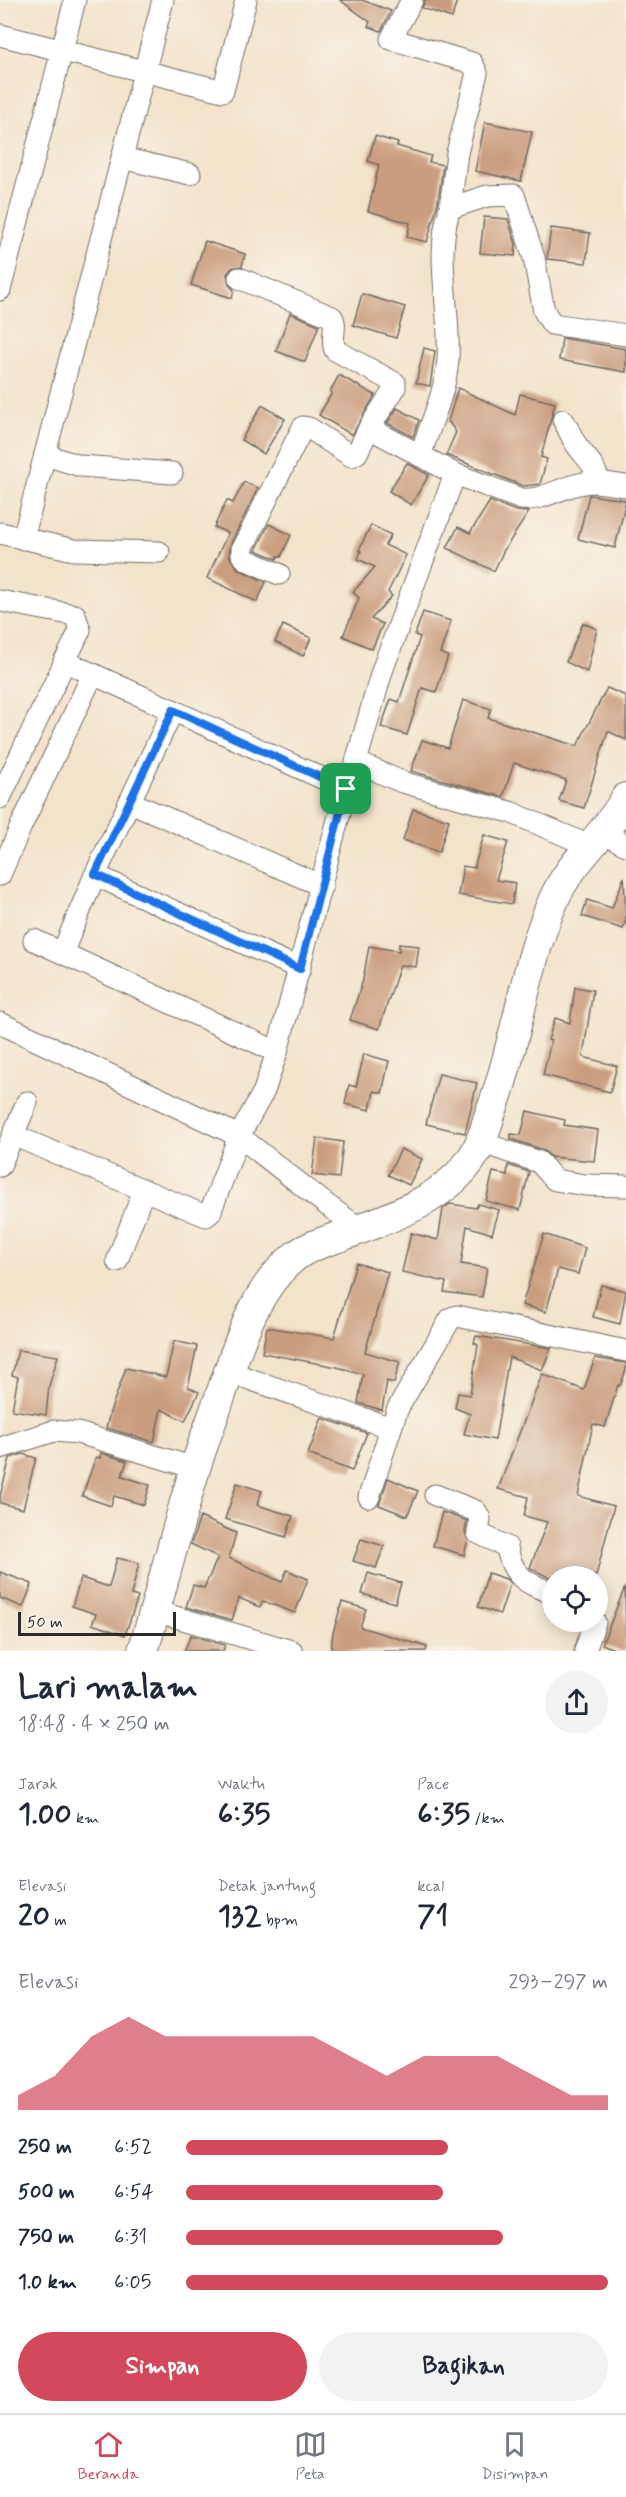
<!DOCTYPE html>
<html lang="id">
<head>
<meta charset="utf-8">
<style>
	body { margin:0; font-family:Mynerve,sans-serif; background:#f2f2f3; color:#1f2937; height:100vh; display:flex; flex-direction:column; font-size:22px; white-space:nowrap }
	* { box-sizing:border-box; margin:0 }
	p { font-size:20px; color:#747a83 }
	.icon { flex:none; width:33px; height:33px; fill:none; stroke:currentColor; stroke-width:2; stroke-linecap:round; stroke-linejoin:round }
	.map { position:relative; height:1651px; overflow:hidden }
	.panel { display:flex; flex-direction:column; background:#fff; flex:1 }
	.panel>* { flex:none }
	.fabs { position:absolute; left:542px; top:1566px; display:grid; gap:12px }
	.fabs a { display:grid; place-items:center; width:66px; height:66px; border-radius:50%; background:#fff; box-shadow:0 3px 15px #0003; font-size:30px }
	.scale { position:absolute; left:18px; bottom:15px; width:158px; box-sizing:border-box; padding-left:6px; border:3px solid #2b2b2b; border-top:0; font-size:16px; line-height:21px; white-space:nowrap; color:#2b2b2b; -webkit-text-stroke:4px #f7f3e8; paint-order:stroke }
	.pin { position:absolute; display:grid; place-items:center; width:51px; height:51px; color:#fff; margin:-26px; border-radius:12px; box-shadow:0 3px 9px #0006 }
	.round { display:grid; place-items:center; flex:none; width:63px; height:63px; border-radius:32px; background:#f2f2f3 }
	.summary { display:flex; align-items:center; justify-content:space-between; height:102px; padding:0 18px }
	h1 { font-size:33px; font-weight:700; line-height:45px }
	.stats { display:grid; grid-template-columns:repeat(3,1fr); gap:9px; height:102px; padding:6px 18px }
	.stats div { display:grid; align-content:center }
	.stats b { font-size:30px; font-weight:700 }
	.stats small { font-size:16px; font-weight:400 }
	.stats p { font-size:16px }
	.chart { height:168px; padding:12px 18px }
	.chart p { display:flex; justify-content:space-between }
	.chart svg { width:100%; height:108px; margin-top:6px; fill:#d1495b; opacity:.7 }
	.primary-button { display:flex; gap:12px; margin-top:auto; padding:12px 18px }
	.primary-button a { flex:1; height:69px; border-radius:36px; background:#d1495b; color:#fff; font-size:24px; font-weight:700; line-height:69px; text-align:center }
	.primary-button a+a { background:#f2f2f3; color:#1f2937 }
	ul { padding:0 18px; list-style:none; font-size:20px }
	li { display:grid; grid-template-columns:96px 72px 1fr; align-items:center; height:45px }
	li i { height:15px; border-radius:8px; background:#d1495b }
	.tab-bar { display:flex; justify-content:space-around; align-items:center; height:84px; border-top:2px solid #e0e1e3; background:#fff; font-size:16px; color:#747a83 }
	.tab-bar a { display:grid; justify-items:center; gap:3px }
	.tab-bar .selected { color:#d1495b }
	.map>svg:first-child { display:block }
</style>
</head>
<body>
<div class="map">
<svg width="626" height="1651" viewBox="0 0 626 1651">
	<rect width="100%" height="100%" fill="#f7f3e8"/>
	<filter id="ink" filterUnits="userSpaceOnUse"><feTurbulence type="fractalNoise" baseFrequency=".0167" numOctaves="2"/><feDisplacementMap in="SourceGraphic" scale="12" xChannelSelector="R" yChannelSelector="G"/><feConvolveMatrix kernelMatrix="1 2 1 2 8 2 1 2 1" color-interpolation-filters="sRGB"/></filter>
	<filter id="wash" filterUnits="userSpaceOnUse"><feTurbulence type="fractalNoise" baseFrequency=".008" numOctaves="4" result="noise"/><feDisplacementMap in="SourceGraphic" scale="24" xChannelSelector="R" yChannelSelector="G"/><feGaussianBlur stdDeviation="1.35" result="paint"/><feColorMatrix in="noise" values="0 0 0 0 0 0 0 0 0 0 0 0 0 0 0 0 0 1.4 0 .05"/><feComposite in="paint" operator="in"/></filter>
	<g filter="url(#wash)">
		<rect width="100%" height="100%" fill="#f3e3cb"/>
		<g id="blocks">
			<!-- building -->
			<g fill="#ca9d7e">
				<path d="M340 0H362L391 11 381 31 368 26 370 22Z"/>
				<path d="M425 0H457L452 18 422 8Z"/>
				<path d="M485 122 532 132 521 181 475 171Z"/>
				<path d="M375 136 398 143 397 146 431 156 429 162 443 165 438 202 427 242 407 237 410 223 368 211 379 165 368 161Z"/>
				<path d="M484 217 508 219 516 244 515 256 480 253Z"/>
				<path d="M551 228 590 233 586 263 547 259Z"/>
				<path d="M205 241 245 254 242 266 232 268 227 274 229 285 234 290 232 298 191 285Z"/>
				<path d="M362 294 405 307 396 338 353 325Z"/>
				<path d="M290 313 319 325 305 362 276 351Z"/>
				<path d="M562 338 626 349V372L559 360Z"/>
				<path d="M424 348 435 351 430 386 416 383Z"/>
				<path d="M339 375 375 395 352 435 319 415 332 393 330 392Z"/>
				<path d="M458 388 515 415 520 394 555 403 541 457 547 459 540 484 523 486 446 455 456 432 448 421Z"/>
				<path d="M262 405 285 419 264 454 241 440Z"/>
				<path d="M397 408 419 420 413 437 387 423Z"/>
				<path d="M407 463 429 475 411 505 389 491Z"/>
				<path d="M244 482 258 488 231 543 229 555 238 569 266 582 257 602 207 578 228 533 214 527 227 500 233 503Z"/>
				<path d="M589 495 626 500 615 548 578 539Z"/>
				<path d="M490 501 516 511 529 512 504 550 494 571 447 548 458 527 470 533Z"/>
				<path d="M269 524 291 535 281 557 278 556 277 559 256 550Z"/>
				<path d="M371 525 391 535 385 545 406 555 388 592 392 596 371 619 383 624 372 649 343 636 359 598 353 592 375 567 358 559 361 551 359 550Z"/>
				<path d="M423 612 451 621 440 653 448 656 436 692 422 688 407 735 381 727 391 699 399 702 420 637 415 635Z"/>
				<path d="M583 623 597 629 587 672 566 662Z"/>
				<path d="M283 625 311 638 303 656 275 642Z"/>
				<path d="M607 688 626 696V740L608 731 584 808 559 801 566 780 514 763 503 797 411 771 422 740 448 748 463 700 491 709 488 718 577 746Z"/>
				<path d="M413 809 449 820 439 852 403 840Z"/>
				<path d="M484 835 508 842 496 880 515 883 512 904 458 895 463 866 474 868Z"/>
				<path d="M624 877 626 920 623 929 582 916 587 900 612 908Z"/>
				<path d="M399 944 419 946 416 967 400 965 379 1029 350 1020 363 980 369 946 399 951Z"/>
				<path d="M575 987 593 990 583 1057 617 1066 610 1092 543 1075 551 1041 548 1040 555 1018 570 1023Z"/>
				<path d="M364 1054 389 1061 382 1093 374 1091 370 1110 345 1104 349 1085 356 1087Z"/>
				<path d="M439 1074 477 1083 465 1133 426 1124Z"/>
				<path d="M527 1111 565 1120 564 1125 598 1130 594 1161 551 1157 543 1150 511 1139V1134L521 1135Z"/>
				<path d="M317 1138 343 1142 339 1178 312 1175Z"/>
				<path d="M401 1149 422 1159 409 1185 388 1175Z"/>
				<path d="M508 1165 529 1172 520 1210 486 1201 493 1172 507 1175Z"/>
				<path d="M450 1204 476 1208 478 1204 499 1210 492 1234 467 1226 461 1264 487 1268 482 1297 444 1292 446 1282 402 1272 411 1233 438 1240 443 1209Z"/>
				<path d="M544 1234 585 1248 578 1274 558 1269 546 1312 522 1305Z"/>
				<path d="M356 1263 388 1272 365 1352 400 1362 394 1383 387 1381 382 1410 358 1403 363 1374 337 1367 262 1353 267 1327 334 1338Z"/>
				<path d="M601 1285 626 1291 620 1324 593 1317Z"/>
				<path d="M476 1336 551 1348 542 1370 509 1357 495 1440 464 1434 470 1414 455 1408 458 1393 470 1395 478 1345 474 1343Z"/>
				<path d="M174 1341 197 1346 188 1387 199 1392 185 1421 161 1409 154 1442 106 1428 110 1412 126 1368 166 1377Z"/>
				<path d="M18 1350 58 1356 49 1386 46 1415 12 1410 18 1377 12 1375Z"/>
				<path d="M595 1358 626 1363V1370L620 1386 618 1385 605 1427 593 1424 578 1496 614 1506 596 1576H552V1579L530 1568 547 1522 524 1516 528 1497 498 1489 542 1374 584 1390Z"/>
				<path d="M322 1418 367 1433 352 1471 308 1454Z"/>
				<path d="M101 1453 127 1461 122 1476 150 1485 144 1505 114 1496 111 1506 82 1496 96 1457 100 1458Z"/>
				<path d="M23 1454 36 1458 23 1509 0 1503V1496L10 1458Z"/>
				<path d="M388 1478 418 1491 407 1516 379 1505Z"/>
				<path d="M237 1483 262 1491 257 1505 293 1516 286 1537 225 1519Z"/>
				<path d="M442 1512 467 1521 465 1532 468 1540 464 1555 433 1546Z"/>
				<path d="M200 1517 236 1533 229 1558 282 1582 287 1570 308 1579 295 1613 263 1601 260 1607 239 1598 232 1620 186 1607 193 1585 204 1588 218 1557 191 1544Z"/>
				<path d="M361 1539 384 1546 376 1568 353 1561Z"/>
				<path d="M117 1558 139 1563 131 1595 138 1597 125 1635 92 1624 96 1614 72 1606 81 1578 109 1587Z"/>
				<path d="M0 1572 32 1584 23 1607 0 1598Z"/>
				<path d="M368 1573 401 1583 395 1603 362 1594Z"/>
				<path d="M488 1573 506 1579 510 1583 500 1614 478 1607Z"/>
				<path d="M625 1587 626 1651H619L602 1644Z"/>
				<path d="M342 1602 366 1609 360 1627 427 1647 426 1651H331L333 1633Z"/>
				<path d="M191 1635 225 1645 223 1651H184Z"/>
			</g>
		</g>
	</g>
	<g filter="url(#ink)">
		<use href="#blocks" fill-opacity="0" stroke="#716b63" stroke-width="1.5"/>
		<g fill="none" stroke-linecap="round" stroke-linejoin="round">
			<!-- street casing -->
			<g stroke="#716b63" stroke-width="23">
				<g id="street">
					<path d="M412 0 391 39 472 63 477 73 457 153 450 208"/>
					<path d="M0 35 223 91 246 0"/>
					<path d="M122 158 190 174"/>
					<path d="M239 278 332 317C338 326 330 339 335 350L395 383V388L369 428"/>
					<path d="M0 290 75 0"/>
					<path d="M563 420C568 427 570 434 574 441 585 459 593 459 599 482"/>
					<path d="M45 455 81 466 172 473"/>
					<path d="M420 456C430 425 446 391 448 359 451 308 434 256 450 208L487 196 514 195 534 258 544 311 552 324 626 335"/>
					<path d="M455 474 382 671 356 762 402 782 510 812 590 846"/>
					<path d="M0 533 74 550 159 552"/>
					<path d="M23 539 163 0"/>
					<path d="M279 574 247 560 242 555V549L303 427 309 428 351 456 357 453 369 428 455 474 521 499C543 501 559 488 579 484 594 480 611 484 626 486"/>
					<path d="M0 601 75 615 80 630 0 798"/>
					<path d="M130 802 322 886"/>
					<path d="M602 832 626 845"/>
					<path d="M0 875 22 824 93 674"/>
					<path d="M95 875 300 969"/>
					<path d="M34 940 277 1052"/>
					<path d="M63 951 95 875 173 710"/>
					<path d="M0 1023 239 1136 327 1205 360 1229"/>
					<path d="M15 1136 194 1211 206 1216 210 1213 239 1136 264 1091 277 1052 346 789 64 661"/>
					<path d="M480 1142 539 1162 555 1180 585 1185 626 1186"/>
					<path d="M0 1166 27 1102"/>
					<path d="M117 1261 144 1190"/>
					<path d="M229 1372 391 1428 398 1408 451 1318 457 1316 626 1351"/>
					<path d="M0 1448 54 1431 78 1433 195 1468"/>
					<path d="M435 1495 476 1511 480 1519 478 1533 507 1547C512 1577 526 1583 552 1593"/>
					<path d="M369 1497 391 1428"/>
					<path d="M155 1611 292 1651"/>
					<path d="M585 1651 595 1622"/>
				</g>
			</g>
			<!-- secondary casing -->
			<g stroke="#716b63" stroke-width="32">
				<path id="secondary" d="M143 1651C161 1592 176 1531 194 1472 202 1445 212 1420 221 1394 238 1347 253 1291 293 1258 307 1246 327 1241 344 1235 390 1218 447 1199 474 1155 482 1143 486 1126 491 1112 517 1043 524 966 554 899 571 860 606 835 626 798"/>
			</g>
			<!-- street -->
			<use href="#street" stroke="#fff" stroke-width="21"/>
			<!-- secondary -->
			<use href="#secondary" stroke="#fff" stroke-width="30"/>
		</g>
	</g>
	<g fill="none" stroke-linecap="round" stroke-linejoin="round" filter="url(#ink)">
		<!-- route casing -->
		<g stroke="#fff" stroke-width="12">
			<path id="route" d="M173 710 346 789 300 969 95 874Z"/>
		</g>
		<!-- route -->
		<use href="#route" stroke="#1a73e8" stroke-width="8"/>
	</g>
</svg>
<div class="fabs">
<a><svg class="icon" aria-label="locate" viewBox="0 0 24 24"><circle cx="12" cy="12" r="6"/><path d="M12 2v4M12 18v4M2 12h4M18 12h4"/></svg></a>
</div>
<div class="scale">50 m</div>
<div class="pin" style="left:346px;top:789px;background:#1e9e55"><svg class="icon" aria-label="arrive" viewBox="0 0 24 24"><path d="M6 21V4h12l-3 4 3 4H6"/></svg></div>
</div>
<section class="panel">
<div class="summary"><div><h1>Lari malam</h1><p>18:48 · 4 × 250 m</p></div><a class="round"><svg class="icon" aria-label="share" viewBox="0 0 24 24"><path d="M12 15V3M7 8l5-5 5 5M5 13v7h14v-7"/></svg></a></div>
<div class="stats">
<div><p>Jarak</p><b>1.00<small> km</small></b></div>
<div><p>Waktu</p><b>6:35</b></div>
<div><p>Pace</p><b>6:35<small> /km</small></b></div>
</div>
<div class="stats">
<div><p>Elevasi</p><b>20<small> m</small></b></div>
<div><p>Detak jantung</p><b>132<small> bpm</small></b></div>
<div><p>kcal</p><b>71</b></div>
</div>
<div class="chart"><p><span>Elevasi</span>293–297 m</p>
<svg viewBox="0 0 160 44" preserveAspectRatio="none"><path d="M0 44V38L10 30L20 14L30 6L40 14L50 14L60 14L70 14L80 14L90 22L100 30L110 22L120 22L130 22L140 30L150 38L160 38V44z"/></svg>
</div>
<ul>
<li><b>250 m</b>6:52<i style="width:62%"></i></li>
<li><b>500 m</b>6:54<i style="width:61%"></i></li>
<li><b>750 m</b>6:31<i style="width:75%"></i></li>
<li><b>1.0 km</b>6:05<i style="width:100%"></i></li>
</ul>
<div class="primary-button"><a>Simpan</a><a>Bagikan</a></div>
</section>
<nav class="tab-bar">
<a class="selected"><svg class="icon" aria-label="home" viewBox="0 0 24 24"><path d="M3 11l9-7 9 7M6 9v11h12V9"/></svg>Beranda</a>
<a><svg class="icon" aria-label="map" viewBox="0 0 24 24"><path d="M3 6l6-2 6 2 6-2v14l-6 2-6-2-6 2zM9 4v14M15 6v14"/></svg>Peta</a>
<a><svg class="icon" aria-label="saved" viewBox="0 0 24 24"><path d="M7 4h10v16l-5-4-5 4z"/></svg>Disimpan</a>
</nav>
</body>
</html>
